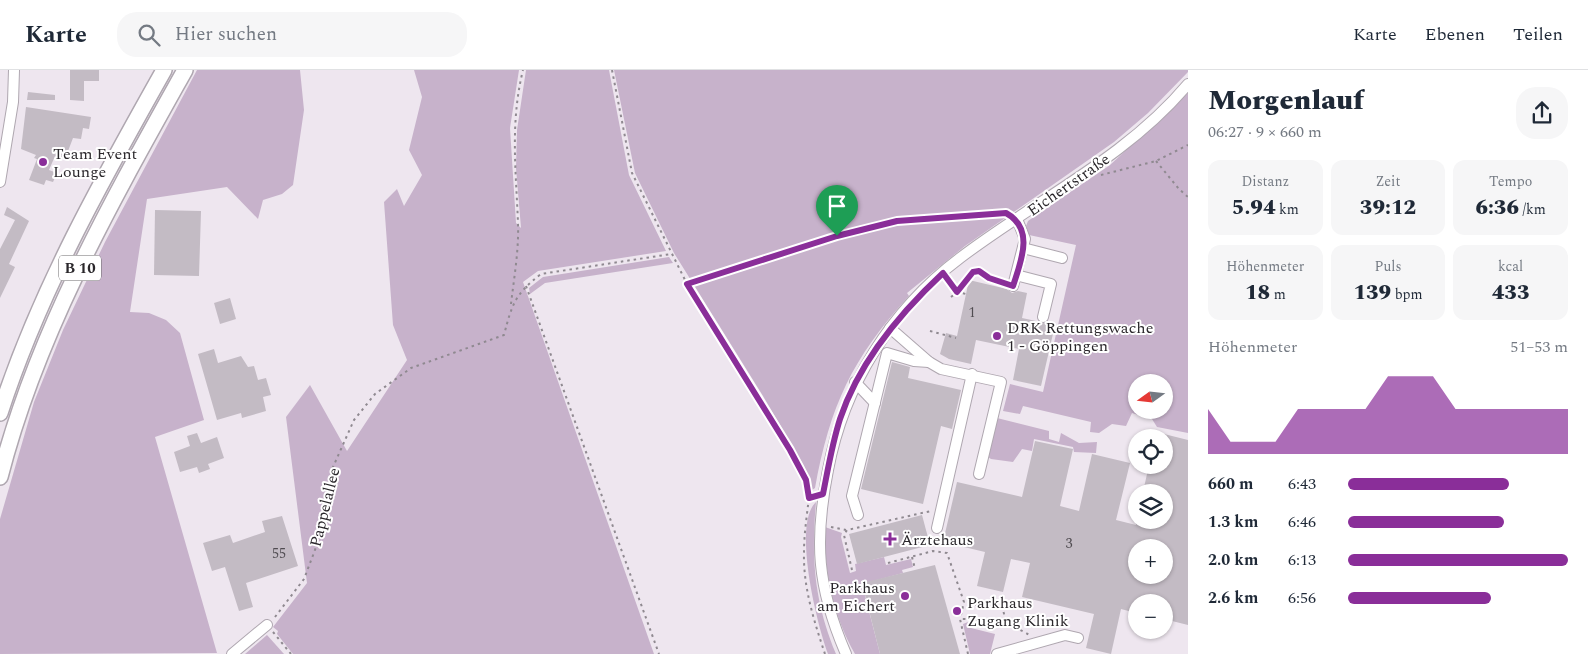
<!DOCTYPE html>
<html lang="de">
<head>
<meta charset="utf-8">
<style>
	body { margin:0; font-family:Spectral,serif; background:#f6f6f7; color:#1f2937; height:100vh; display:flex; flex-direction:column; font-size:19px; white-space:nowrap }
	* { box-sizing:border-box; margin:0 }
	p { font-size:16px; color:#747a83 }
	.icon { flex:none; width:28px; height:28px; fill:none; stroke:currentColor; stroke-width:2; stroke-linecap:round; stroke-linejoin:round }
	.map { position:relative; flex:1; overflow:hidden }
	.drawer { display:flex; flex-direction:column; background:#fff; width:400px }
	.drawer>* { flex:none }
	.needle { width:32px; rotate:255deg }
	.tools { position:absolute; left:1128px; top:304px; display:grid; gap:10px }
	.tools a { display:grid; place-items:center; width:45px; height:45px; border-radius:50%; background:#fff; box-shadow:0 1px 4px #0004; font-size:25px }
	.pin { position:absolute; display:grid; place-items:center; width:42px; height:42px; color:#fff; margin:-51px -21px; border-radius:50% 50% 50% 0; rotate:-45deg; box-shadow:0 0 5px #0007 }
	.pin .icon { rotate:45deg }
	.round { display:grid; place-items:center; flex:none; width:52px; height:52px; border-radius:20px; background:#f6f6f7 }
	.headline { display:flex; align-items:center; justify-content:space-between; height:85px; padding:0 20px }
	h1 { font-size:28px; font-weight:800; line-height:38px }
	.stats { display:grid; grid-template-columns:repeat(3,1fr); gap:8px; height:85px; padding:5px 20px }
	.stats div { display:grid; align-content:center; border-radius:12px; background:#f6f6f7; text-align:center }
	.stats b { font-size:21px; font-weight:800 }
	.stats small { font-size:14px; font-weight:400 }
	.stats p { font-size:14px }
	.chart { height:140px; padding:10px 20px }
	.chart p { display:flex; justify-content:space-between }
	.chart svg { width:100%; height:90px; margin-top:5px; fill:#8a2e99; opacity:.7 }
	ul { padding:0 20px; list-style:none; font-size:16px }
	li { display:grid; grid-template-columns:80px 60px 1fr; align-items:center; height:38px }
	li i { height:12px; border-radius:6px; background:#8a2e99 }
	header { display:flex; align-items:center; gap:30px; box-sizing:border-box; height:70px; padding:0 25px; background:#fff; border-bottom:1px solid #e0e1e3 }
	header strong { font-size:24px }
	nav { display:flex; gap:28px; margin-inline-start:auto; font-size:18px }
	.search { width:350px; height:45px; background:#f6f6f7; display:flex; align-items:center; gap:12px; box-sizing:border-box; padding:0 18px; border-radius:20px; color:#747a83; font-size:19px }
	main { display:flex; flex:1; min-height:0 }
	.map>svg:first-child { display:block }
</style>
</head>
<body>
<header>
<strong>Karte</strong>
<div class="search"><svg class="icon" aria-label="search" viewBox="0 0 24 24"><circle cx="10" cy="10" r="6"/><path d="M15 15l6 6"/></svg>Hier suchen</div>
<nav><a>Karte</a><a>Ebenen</a><a>Teilen</a></nav>
</header>
<main>
<div class="map">
<svg width="1188" height="584" viewBox="0 0 1188 584">
	<rect width="100%" height="100%" fill="#eee6ef"/>
	<!-- green -->
	<g fill="#c7b2cb" fill-rule="evenodd">
		<path d="M197 0H300L304 40 293 115 282 124 263 130 258 149 227 117 147 129 130 242 149 243 166 250 180 263 204 350 155 367 217 583 0 584V449L34 332 63 260 105 172Z"/>
		<path d="M414 0H519L510 58 516 153 521 158 516 98 517 60 526 0H609L629 105 666 181 538 201 523 212 654 584H293L277 564 278 561 273 557 307 513 286 347 310 315 347 381 407 290 393 255 384 132 397 119 404 136 422 105 409 80 422 27Z"/>
		<path d="M614 0H1188V2L1148 43 1114 72 965 176 907 223 909 226C852 288 830 336 815 418L812 420 804 396 763 326 674 183 635 103Z"/>
		<path d="M1188 23V363L1157 357 1152 349 1132 343 1126 356 1112 354 1099 363 1090 362 1091 352 1023 336 1020 344 1003 341 1010 314 1043 322 1076 175 1029 165 1026 156 1028 151 1110 95ZM1136 312H1164V340H1136Z"/>
		<path d="M669 187 673 193 545 213 530 224 529 218 543 207Z"/>
		<path d="M997 348 1049 361V369L1059 372 1061 363 1079 373 1097 372 1096 383 1074 382 1073 377 1034 369 1032 381 1022 379 1013 392 991 389 988 387Z"/>
		<path d="M816 432C811 488 814 531 836 584H828C817 555 792 454 816 432Z"/>
		<path d="M825 457 842 463 841 467 850 503 856 501 855 494 884 487 886 495 911 489 913 497 902 500 903 503 862 514 880 584H855C833 545 824 502 825 457Z"/>
		<path d="M968 552 967 557 995 564 990 584H970L963 554Z"/>
		<path d="M267 565 284 584H245Z"/>
	</g>
	<!-- building -->
	<g fill="#c3bbc4" fill-rule="evenodd">
		<path d="M70 0H99V11H84V31L70 30Z"/>
		<path d="M28 22 55 25V30H27Z"/>
		<path d="M26 37 91 47 89 59 83 58 81 69 73 68 65 89 55 86 49 100 57 103 53 112 46 110 44 115 29 110 37 89 34 88 36 85 21 79Z"/>
		<path d="M7 137 29 151 9 194 15 197 0 228V179L15 150 4 145Z"/>
		<path d="M155 140 201 141 199 206 154 205Z"/>
		<path d="M969 210 1007 219 1012 223 1018 221 1027 223 1022 248 1055 255 1041 316 1013 310 1019 279 976 270 971 294 949 289 940 284 946 263 957 266Z"/>
		<path d="M230 228 236 249 220 254 214 233Z"/>
		<path d="M214 279 218 293 241 286 248 297 254 296 258 310 266 308 271 325 263 327 266 341 242 348 241 343 217 350 198 284Z"/>
		<path d="M892 292 910 297 908 308 961 320 952 359 941 356 923 434 861 419Z"/>
		<path d="M197 363 201 373 217 367 224 388 208 394 210 399 199 403 197 397 180 402 174 382 190 376 187 366Z"/>
		<path d="M1164 364 1188 370V555L1164 549V532H1136V543L1121 539 1111 584 1086 578 1094 544 1022 527 1030 493 1011 489 1003 522 977 516 985 482 943 472 957 412 1022 427 1035 371 1073 379 1060 436 1079 441 1092 384 1130 393 1116 450 1136 455 1137 450H1164V422H1143L1149 395H1164ZM1136 478H1164V505H1136Z"/>
		<path d="M922 445 930 475 857 494 849 464Z"/>
		<path d="M282 446 298 496 246 513 253 537 239 541 225 497 212 501 203 473 230 465 233 473 265 462 262 451Z"/>
		<path d="M935 495 960 584H880L862 513Z"/>
	</g>
	<g fill="none" stroke-linecap="round" stroke-linejoin="round">
		<!-- minor casing -->
		<g stroke="#afa7b0" stroke-width="12">
			<g id="minor">
				<path d="M0 112 13 32 14 0"/>
				<path d="M1023 178 1062 188"/>
				<path d="M1016 205 1051 214 1043 247"/>
				<path d="M1013 216 1025 169 1017 149"/>
				<path d="M890 258 929 292 941 299 1001 312 979 404"/>
				<path d="M855 312 875 333"/>
				<path d="M858 445 852 426 887 283 914 291 929 292"/>
				<path d="M937 458 972 304"/>
				<path d="M232 584 267 555"/>
				<path d="M846 584C817 517 814 471 828 400 844 315 891 240 960 188 1036 130 1126 88 1188 14"/>
				<path d="M997 584 1065 565 1078 568"/>
			</g>
		</g>
		<!-- highway casing -->
		<g stroke="#afa7b0" stroke-width="18">
			<g id="highway">
				<path d="M0 343C39 222 102 110 164 0"/>
				<path d="M0 407C37 262 113 129 185 0"/>
			</g>
		</g>
		<!-- path -->
		<g stroke="#8f8990" stroke-width="2" stroke-dasharray="2.5 4" stroke-linecap="butt">
			<path d="M612 0 632 103 687 214 790 380 806 410 809 427"/>
			<path d="M1156 91 1179 119 1188 127"/>
			<path d="M1101 105 1156 91 1188 75"/>
			<path d="M948 212 957 222 966 224"/>
			<path d="M687 214 837 166 897 151 1005 143"/>
			<path d="M526 216 659 584"/>
			<path d="M951 227 961 219 973 202 979 201 1003 213"/>
			<path d="M511 234C514 208 519 180 518 153 516 100 510 53 523 0"/>
			<path d="M930 261 956 268"/>
			<path d="M814 426 809 427C807 445 804 464 804 482 803 517 814 551 825 584"/>
			<path d="M831 457 846 460"/>
			<path d="M912 487 915 499"/>
			<path d="M888 493 933 481 947 483 964 532 960 549"/>
			<path d="M852 500 844 465 847 460 931 441"/>
			<path d="M969 537C988 531 1008 528 1004 556"/>
			<path d="M275 547 304 509 318 472 333 397 354 350 375 324 411 298 504 265C512 234 515 224 541 204L671 184"/>
			<path d="M273 562 291 584"/>
			<path d="M968 584 960 549C975 548 1017 555 1029 565"/>
		</g>
		<!-- minor -->
		<use href="#minor" stroke="#fff" stroke-width="10"/>
		<!-- highway -->
		<use href="#highway" stroke="#fff" stroke-width="15"/>
	</g>
	<g fill="none" stroke-linecap="round" stroke-linejoin="round">
		<!-- route casing -->
		<g stroke="#fff" stroke-width="10">
			<path id="route" d="M1006 143C1035 159 1021 191 1013 216L989 208 979 201 973 202 957 222 943 203C899 244 859 292 840 349 832 374 828 399 823 424L809 428 806 410 790 380 687 214 837 166 897 151Z"/>
		</g>
		<!-- route -->
		<use href="#route" stroke="#8a2e99" stroke-width="6"/>
	</g>
	<!-- markers -->
	<g fill="#8a2e99" stroke="#fff" stroke-width="2">
		<circle cx="43" cy="92" r="5"/>
		<circle cx="997" cy="266" r="5"/>
		<path d="M887.5 461.5h5v5h5v5h-5v5h-5v-5h-5v-5h5z"/>
		<circle cx="905" cy="526" r="5"/>
		<circle cx="957" cy="541" r="5"/>
	</g>
	<g text-anchor="middle" stroke-width="4" stroke-linejoin="round" paint-order="stroke">
		<!-- number labels -->
		<g font-size="14" fill="#504c51">
			<text x="972" y="247">1</text>
			<text x="1069" y="478">3</text>
			<text x="279" y="488">55</text>
		</g>
		<!-- shield labels -->
		<rect fill="#fff" stroke="#6a686b" stroke-width="1" x="59" y="185.5" width="42" height="25" rx="4"/>
		<g font-size="15" font-weight="bold" fill="#2a272b">
			<text x="80" y="203">B 10</text>
		</g>
		<!-- poi labels -->
		<g font-size="16" fill="#2a272b" stroke="#fff" text-anchor="start">
			<text x="53" y="89">Team Event<tspan x="53" dy="18">Lounge</tspan></text>
			<text x="1007" y="263">DRK Rettungswache<tspan x="1007" dy="18">1 - Göppingen</tspan></text>
			<text x="901" y="475">Ärztehaus</text>
			<text x="895" y="523" text-anchor="end">Parkhaus<tspan x="895" dy="18">am Eichert</tspan></text>
			<text x="967" y="538">Parkhaus<tspan x="967" dy="18">Zugang Klinik</tspan></text>
		</g>
		<!-- street labels -->
		<g font-size="16" fill="#2a272b" stroke="#fff">
			<text transform="translate(1068 114) rotate(-35)" y="6">Eichertstraße</text>
			<text transform="translate(324 437) rotate(-76)" y="6">Pappelallee</text>
		</g>
	</g>
</svg>
<div class="tools">
<a><svg class="needle" viewBox="-14 -14 28 28"><path d="M0-13l5 13h-10z" fill="#e53935"/><path d="M0 13l5-13h-10z" fill="#747a83"/></svg></a>
<a><svg class="icon" aria-label="locate" viewBox="0 0 24 24"><circle cx="12" cy="12" r="6"/><path d="M12 2v4M12 18v4M2 12h4M18 12h4"/></svg></a>
<a><svg class="icon" aria-label="layers" viewBox="0 0 24 24"><path d="M12 4l9 5-9 5-9-5zM3 14l9 5 9-5"/></svg></a>
<a>+</a>
<a>−</a>
</div>
<div class="pin" style="left:837px;top:166px;background:#1e9e55"><svg class="icon" aria-label="arrive" viewBox="0 0 24 24"><path d="M6 21V4h12l-3 4 3 4H6"/></svg></div>
</div>
<section class="drawer">
<div class="headline"><div><h1>Morgenlauf</h1><p>06:27 · 9 × 660 m</p></div><a class="round"><svg class="icon" aria-label="share" viewBox="0 0 24 24"><path d="M12 15V3M7 8l5-5 5 5M5 13v7h14v-7"/></svg></a></div>
<div class="stats">
<div><p>Distanz</p><b>5.94<small> km</small></b></div>
<div><p>Zeit</p><b>39:12</b></div>
<div><p>Tempo</p><b>6:36<small> /km</small></b></div>
</div>
<div class="stats">
<div><p>Höhenmeter</p><b>18<small> m</small></b></div>
<div><p>Puls</p><b>139<small> bpm</small></b></div>
<div><p>kcal</p><b>433</b></div>
</div>
<div class="chart"><p><span>Höhenmeter</span>51–53 m</p>
<svg viewBox="0 0 160 44" preserveAspectRatio="none"><path d="M0 44V22L10 38L20 38L30 38L40 22L50 22L60 22L70 22L80 6L90 6L100 6L110 22L120 22L130 22L140 22L150 22L160 22V44z"/></svg>
</div>
<ul>
<li><b>660 m</b>6:43<i style="width:73%"></i></li>
<li><b>1.3 km</b>6:46<i style="width:71%"></i></li>
<li><b>2.0 km</b>6:13<i style="width:100%"></i></li>
<li><b>2.6 km</b>6:56<i style="width:65%"></i></li>
</ul>
</section>
</main>
</body>
</html>
